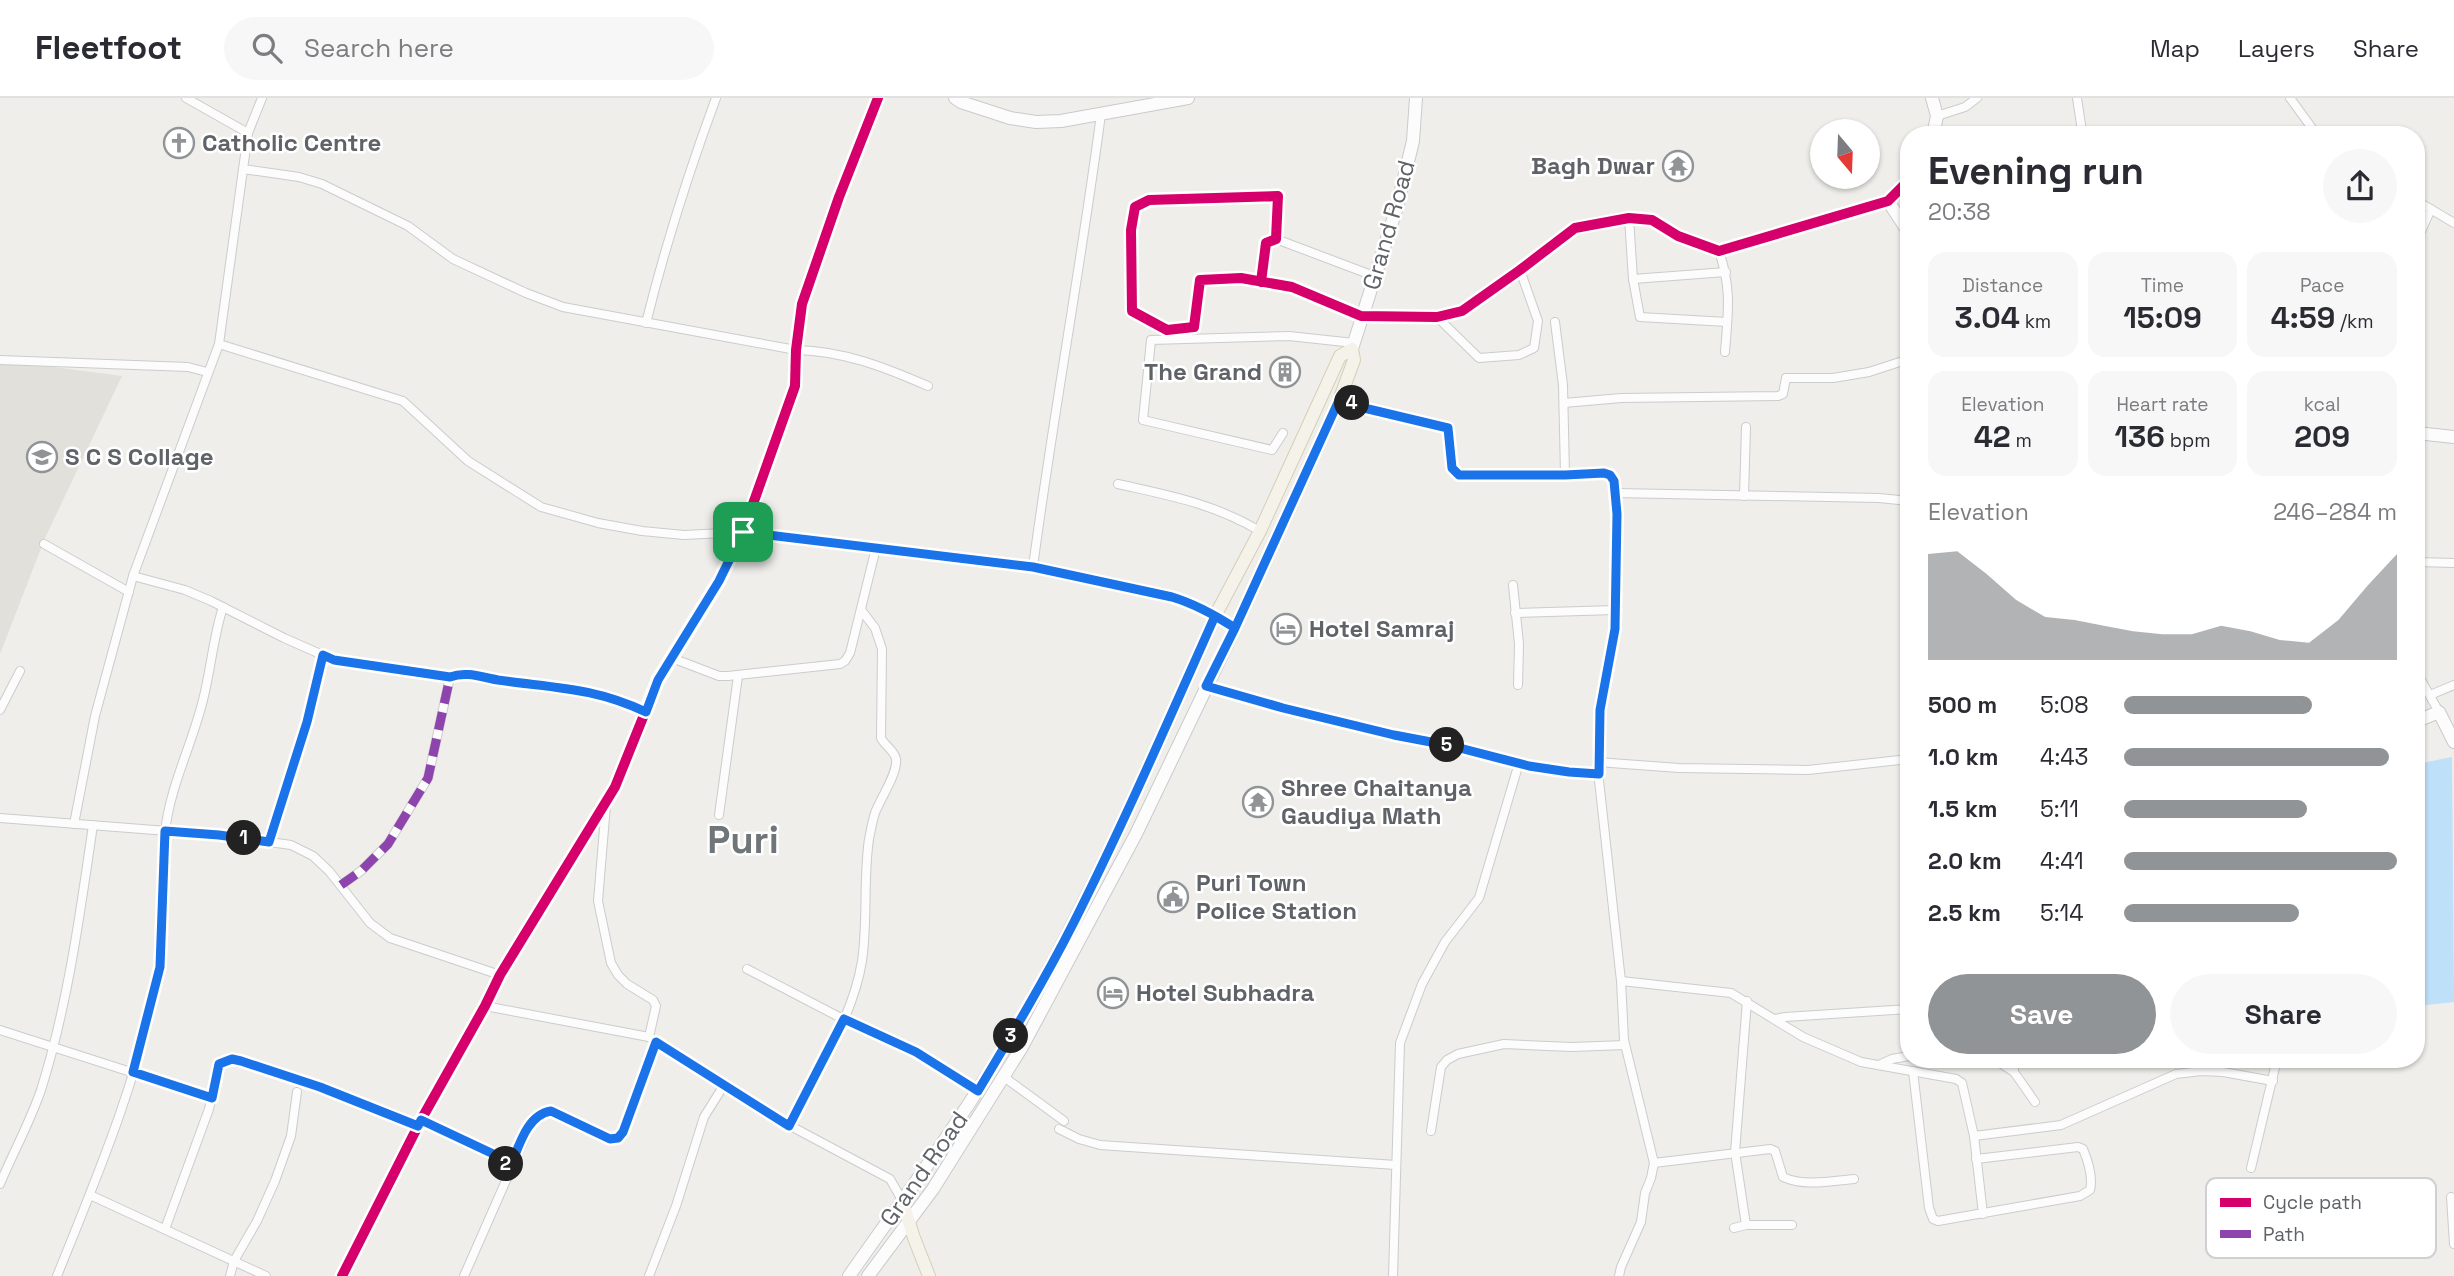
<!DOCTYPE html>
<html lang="en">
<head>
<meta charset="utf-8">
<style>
	body { margin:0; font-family:"Space Grotesk",sans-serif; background:#f7f7f7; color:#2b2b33; height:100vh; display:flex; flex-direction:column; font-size:26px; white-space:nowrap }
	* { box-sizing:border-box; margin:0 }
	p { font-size:23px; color:#7c7c81 }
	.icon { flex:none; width:38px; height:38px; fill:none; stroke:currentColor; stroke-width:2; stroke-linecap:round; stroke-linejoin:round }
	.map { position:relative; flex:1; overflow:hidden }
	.sheet { position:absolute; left:1900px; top:28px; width:525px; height:942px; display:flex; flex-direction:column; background:#fff; border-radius:28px; box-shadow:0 2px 5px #0004 }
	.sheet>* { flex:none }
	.needle { width:46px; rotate:161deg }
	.controls { position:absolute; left:1810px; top:21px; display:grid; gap:14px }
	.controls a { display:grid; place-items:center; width:70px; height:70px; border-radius:50%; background:#fff; box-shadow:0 2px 5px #0004; font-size:35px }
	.pin { position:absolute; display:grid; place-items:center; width:60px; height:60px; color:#fff; margin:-30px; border-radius:14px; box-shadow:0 4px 10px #0006 }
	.km { position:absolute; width:35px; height:35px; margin:-18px; border-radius:50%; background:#222; color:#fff; font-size:19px; line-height:35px; text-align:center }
	.round { display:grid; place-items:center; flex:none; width:74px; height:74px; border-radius:37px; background:#f7f7f7 }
	.summary { display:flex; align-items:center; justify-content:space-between; height:119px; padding:0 28px }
	h1 { font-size:38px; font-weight:700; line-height:52px }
	.metrics { display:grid; grid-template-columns:repeat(3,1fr); gap:10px; height:119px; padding:7px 28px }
	.metrics div { display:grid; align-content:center; border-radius:18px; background:#f7f7f7; text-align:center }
	.metrics b { font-size:30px; font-weight:700 }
	.metrics small { font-size:19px; font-weight:400 }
	.metrics p { font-size:19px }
	.chart { height:196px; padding:14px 28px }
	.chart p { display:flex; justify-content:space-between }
	.chart svg { width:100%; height:126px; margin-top:7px; fill:#919496; opacity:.7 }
	.primary-button { display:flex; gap:14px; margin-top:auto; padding:14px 28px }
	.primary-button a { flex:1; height:80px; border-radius:42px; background:#919496; color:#fff; font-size:28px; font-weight:700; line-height:80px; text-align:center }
	.primary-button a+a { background:#f7f7f7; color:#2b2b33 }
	ul { padding:0 28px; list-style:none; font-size:23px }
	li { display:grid; grid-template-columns:112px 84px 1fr; align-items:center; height:52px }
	li i { height:18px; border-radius:9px; background:#919496 }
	header { display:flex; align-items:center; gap:42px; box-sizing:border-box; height:98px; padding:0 35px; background:#fff; border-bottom:2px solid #e1e1e2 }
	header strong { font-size:33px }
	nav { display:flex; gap:38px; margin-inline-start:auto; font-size:24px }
	.search { width:490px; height:63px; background:#f7f7f7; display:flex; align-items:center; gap:18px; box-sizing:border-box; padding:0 24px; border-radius:38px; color:#7c7c81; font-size:26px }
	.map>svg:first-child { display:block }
</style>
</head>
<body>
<header>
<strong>Fleetfoot</strong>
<div class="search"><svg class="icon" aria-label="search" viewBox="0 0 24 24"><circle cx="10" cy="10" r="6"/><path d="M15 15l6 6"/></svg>Search here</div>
<nav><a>Map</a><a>Layers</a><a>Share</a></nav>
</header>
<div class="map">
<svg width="2454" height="1178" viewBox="0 0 2454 1178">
	<rect width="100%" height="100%" fill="#efeeea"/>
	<!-- education -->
	<path fill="#e2e0da" d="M0 262 122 278 45 440 0 556Z"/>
	<!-- water -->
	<path fill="#bfe0f9" d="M2452 659 2454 904 2417 908V666Z"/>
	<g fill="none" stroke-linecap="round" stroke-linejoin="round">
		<!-- street casing -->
		<g stroke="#cbcccc" stroke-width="10">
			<g id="street">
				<path d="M186 0 248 35"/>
				<path d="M2077 0 2082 33 2087 37"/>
				<path d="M2290 0 2317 37"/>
				<path d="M1937 18 1965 9 1977 0"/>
				<path d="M243 71 299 79 322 86 408 128 453 161 526 195 563 209 796 252C844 253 884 269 928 288"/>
				<path d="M2417 103 2454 125"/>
				<path d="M1629 120 1633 181 1640 219 1727 224"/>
				<path d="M1276 141 1374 178"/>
				<path d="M2417 142 2431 111"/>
				<path d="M1719 153C1732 192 1728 214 1725 254"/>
				<path d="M1633 181 1726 174"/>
				<path d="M1261 184 1266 145 1276 141 1278 98 1149 102 1135 109 1131 132 1132 213C1159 230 1162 233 1194 229L1200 182C1231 181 1262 181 1291 189 1315 195 1339 209 1361 218"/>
				<path d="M1437 219 1479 260 1519 257 1534 250 1538 223 1520 172"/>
				<path d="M1555 224 1563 287 1565 377"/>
				<path d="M646 225C665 149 689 73 716 0"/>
				<path d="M219 246 403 303 468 363 541 409 598 425 642 433 684 437 743 434 1033 469 1173 499 1189 505 1215 518"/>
				<path d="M0 262 188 269 207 274"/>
				<path d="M1340 300 1364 310 1448 330 1452 370 1459 377 1604 375 1610 377 1614 383 1617 416 1615 531 1600 612 1597 664 1621 883 1624 942 1654 1065 1651 1080 1645 1095 1641 1124 1621 1169 1619 1178"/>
				<path d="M1564 305 1621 300 1778 298 1783 296 1786 280H1833L1869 274 1909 261"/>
				<path d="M1283 335 1272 352 1143 322 1151 242 1289 238 1354 245"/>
				<path d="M1118 386C1171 398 1212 405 1260 433"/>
				<path d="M1615 395 1879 400 1909 403"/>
				<path d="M1744 398 1746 329"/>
				<path d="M44 446 129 494"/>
				<path d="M2417 464 2454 465"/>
				<path d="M1033 469C1053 318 1081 168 1101 16"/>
				<path d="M133 478 185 492 211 503 284 540 334 562 450 579C466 572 482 579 498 582 554 590 593 589 646 614"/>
				<path d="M1513 487 1519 546 1518 587"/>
				<path d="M1515 515 1615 512"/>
				<path d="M672 560 719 578H728L840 566 845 563 850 555 876 450"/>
				<path d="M2417 575 2439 614"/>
				<path d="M1206 588 1222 594 1339 624 1478 654 1529 668 1599 676"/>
				<path d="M2430 597 2454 587"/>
				<path d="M0 612 20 573"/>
				<path d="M1597 664 1679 670 1808 672 1909 661"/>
				<path d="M606 707 598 803 611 865 618 877 627 886 653 902 656 908 649 939"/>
				<path d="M719 717 738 578"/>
				<path d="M0 720 219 737 291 747 313 758 329 773 370 825 390 840 500 877"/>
				<path d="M74 726 95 618 133 478 219 246 248 35 262 0"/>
				<path d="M269 744 307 624 323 557"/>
				<path d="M341 787 361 773 388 746 428 680 450 579"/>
				<path d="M747 871 843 921 916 954 978 993"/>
				<path d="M1621 883 1731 895 1803 939 1861 964 1956 981 1962 985 1974 1038 1983 1116"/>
				<path d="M485 908 649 939 785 1025 890 1081 902 1102"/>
				<path d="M1775 921 1785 919 1909 911"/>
				<path d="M0 932 212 1000"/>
				<path d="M1994 961 2014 974 2035 1004"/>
				<path d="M2014 961V974"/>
				<path d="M1879 967 1892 961 1909 958"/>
				<path d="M1913 973 1929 1110 1933 1121 1938 1123 2080 1098 2090 1092C2093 1080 2088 1063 2083 1051L2078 1049 1976 1061"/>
				<path d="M1004 979 1064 1023"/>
				<path d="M421 1022 504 1061 508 1074"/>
				<path d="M789 1028C815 977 853 920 862 863 868 823 863 782 869 741 871 732 872 724 875 715 880 701 898 675 896 661 894 652 885 648 881 640L882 551 875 530 862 513"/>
				<path d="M1059 1031 1079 1041 1100 1047 1396 1067"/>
				<path d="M1431 1033 1441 969 1447 962 1458 956 1504 946 1572 949 1625 947"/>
				<path d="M1974 1038 2061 1027 2176 976 2201 973 2223 974 2273 983"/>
				<path d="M1654 1065 1770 1051 1775 1053 1783 1079C1804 1089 1832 1083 1854 1081"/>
				<path d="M2251 1070 2277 961"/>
				<path d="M0 1086C13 1055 30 1024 41 992 68 906 80 816 93 727"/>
				<path d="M90 1097 266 1178"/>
				<path d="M2451 1099 2454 1146"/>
				<path d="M1746 1127 1735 1054 1747 903"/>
				<path d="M1734 1130 1746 1127H1792"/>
				<path d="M165 1131 209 1011 219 966 232 961 241 963 320 989 418 1028"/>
				<path d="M57 1178C97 1079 140 977 159 872 167 827 160 780 165 734 170 688 192 647 203 602 211 571 213 540 223 509"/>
				<path d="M230 1178 234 1163 257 1123 275 1083 291 1038 297 994"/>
				<path d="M342 1178 421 1022 485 908 500 877 615 689 658 582 719 483 743 434 795 288 796 252 802 206 839 99 878 0"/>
				<path d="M464 1178 533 1021 551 1013 610 1041 618 1040 623 1034 656 944"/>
				<path d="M649 1178 676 1108 704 1019 724 987"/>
				<path d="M1393 1178 1400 945 1422 886 1445 844 1479 800 1519 665"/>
			</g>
		</g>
		<!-- secondary casing -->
		<g stroke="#cacacb" stroke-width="14">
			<g id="secondary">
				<path d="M955 0 961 4 1010 20 1036 24 1061 23 1188 0"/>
				<path d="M1932 0 1937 18 1933 37"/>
				<path d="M1888 103 1909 135"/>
				<path d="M1361 218 1437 219 1462 213 1520 172 1575 130 1629 120 1652 122 1678 138 1719 153 1888 103 1909 82"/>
				<path d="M1352 251 1397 109 1413 43 1416 0"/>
				<path d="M2417 335 2454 339"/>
				<path d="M2417 623 2439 614 2454 644"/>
				<path d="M849 1178C908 1094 969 1012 1020 923 1095 793 1154 655 1215 518"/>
				<path d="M868 1178 933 1091 1022 949 1136 736 1235 530"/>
			</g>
		</g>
		<!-- primary casing -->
		<g stroke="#d7ceb8" stroke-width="14">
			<g id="primary">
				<path d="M1352 251 1354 262 1340 300 1235 530 1215 518 1260 433 1340 258Z"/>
				<path d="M902 1102 914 1140 929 1178"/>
			</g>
		</g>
		<!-- street -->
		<use href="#street" stroke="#fdfcfc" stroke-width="8"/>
		<!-- secondary -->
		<use href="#secondary" stroke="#fdfcfc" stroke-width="12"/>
		<!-- primary -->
		<use href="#primary" stroke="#f4f2e9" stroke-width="12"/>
		<!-- quiet -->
		<path stroke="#8e44ad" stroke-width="9" stroke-dasharray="18 9" stroke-linecap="butt" d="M341 787 361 773 388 746 428 680 450 579"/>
		<!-- cycleway casing -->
		<g stroke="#fff" stroke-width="15">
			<g id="cycleway">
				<path d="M1261 184 1266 145 1276 141 1278 98 1149 102 1135 109 1131 132 1132 213 1167 232 1194 229 1200 182 1241 180 1292 189 1361 218 1437 219 1462 213 1520 172 1575 130 1629 120 1652 122 1678 138 1719 153 1888 103 1909 82"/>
				<path d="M342 1178 421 1022 485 908 500 877 615 689 658 582 719 483 743 434 795 288 796 252 802 206 839 99 878 0"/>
			</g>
		</g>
		<!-- cycleway -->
		<use href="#cycleway" stroke="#d6006c" stroke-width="10"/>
	</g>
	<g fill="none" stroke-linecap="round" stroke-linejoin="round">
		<!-- route casing -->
		<g stroke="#fff" stroke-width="14">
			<path id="route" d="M743 434 719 483 658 582 646 614C593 589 554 590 498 582 481 579 466 573 450 579L334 562 323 557 307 624 269 744 219 737 165 733 160 869 133 974 212 1000 219 966 232 961 241 963 320 989 418 1028 421 1022 504 1061 508 1074C518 1053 525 1017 551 1013L610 1041 618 1040 623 1034 656 944 789 1028 844 921 916 954 978 993C1011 938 1044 883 1073 826 1124 725 1169 621 1215 518L1235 530 1340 300 1364 310 1448 330 1452 370 1459 377H1565L1604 375 1610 377 1614 383 1617 416 1615 531 1600 612 1599 676 1569 674 1529 668 1452 648 1394 637 1283 610 1206 588 1235 530C1215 517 1195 506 1172 499L1033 469 743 434"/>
		</g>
		<!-- route -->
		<use href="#route" stroke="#1a73e8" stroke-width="9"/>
	</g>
	<!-- icons -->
	<defs>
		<g id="church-ring" transform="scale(1.575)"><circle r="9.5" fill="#fff" stroke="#919496" stroke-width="1.5"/><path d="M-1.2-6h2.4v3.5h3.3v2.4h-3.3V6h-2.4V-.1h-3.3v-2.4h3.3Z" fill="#919496"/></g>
		<g id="temple-ring" transform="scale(1.575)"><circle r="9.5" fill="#fff" stroke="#919496" stroke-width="1.5"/><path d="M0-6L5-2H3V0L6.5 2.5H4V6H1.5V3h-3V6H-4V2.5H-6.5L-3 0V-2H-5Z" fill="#919496"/></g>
		<g id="building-ring" transform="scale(1.575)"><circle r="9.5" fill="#fff" stroke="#919496" stroke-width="1.5"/><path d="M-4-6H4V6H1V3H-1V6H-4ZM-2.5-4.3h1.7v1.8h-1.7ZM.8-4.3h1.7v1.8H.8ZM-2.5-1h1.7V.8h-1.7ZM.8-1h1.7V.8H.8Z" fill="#919496"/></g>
		<g id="university-ring" transform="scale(1.575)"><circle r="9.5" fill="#fff" stroke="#919496" stroke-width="1.5"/><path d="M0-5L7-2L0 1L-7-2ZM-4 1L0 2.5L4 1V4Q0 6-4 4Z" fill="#919496"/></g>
		<g id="hotel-ring" transform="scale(1.575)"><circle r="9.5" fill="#fff" stroke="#919496" stroke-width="1.5"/><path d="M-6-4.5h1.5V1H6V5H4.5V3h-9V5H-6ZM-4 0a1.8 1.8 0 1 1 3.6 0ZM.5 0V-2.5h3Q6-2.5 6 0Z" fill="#919496"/></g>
		<g id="civic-ring" transform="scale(1.575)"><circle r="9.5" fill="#fff" stroke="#919496" stroke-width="1.5"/><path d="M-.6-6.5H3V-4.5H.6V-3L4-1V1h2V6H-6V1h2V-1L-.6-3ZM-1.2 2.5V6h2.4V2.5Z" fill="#919496"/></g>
	</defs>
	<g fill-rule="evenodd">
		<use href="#church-ring" x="179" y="45"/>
		<use href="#temple-ring" x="1678" y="68"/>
		<use href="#building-ring" x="1285" y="274"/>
		<use href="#university-ring" x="42" y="359"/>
		<use href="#hotel-ring" x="1286" y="531"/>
		<use href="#temple-ring" x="1258" y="704"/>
		<use href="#civic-ring" x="1173" y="799"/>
		<use href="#hotel-ring" x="1113" y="895"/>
	</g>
	<g text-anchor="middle" stroke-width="5" stroke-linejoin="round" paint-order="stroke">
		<!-- poi labels -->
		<g font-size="24" font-weight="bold" fill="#5f6368" stroke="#fff" text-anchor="start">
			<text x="202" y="53">Catholic Centre</text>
			<text x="1655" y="76" text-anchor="end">Bagh Dwar</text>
			<text x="1262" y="282" text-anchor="end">The Grand</text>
			<text x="65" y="367">S C S Collage</text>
			<text x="1309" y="539">Hotel Samraj</text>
			<text x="1281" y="698">Shree Chaitanya<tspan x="1281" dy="28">Gaudiya Math</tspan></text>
			<text x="1196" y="793">Puri Town<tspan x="1196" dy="28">Police Station</tspan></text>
			<text x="1136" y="903">Hotel Subhadra</text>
		</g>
		<!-- street labels -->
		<g font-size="24" fill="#5f6368" stroke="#fff">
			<text transform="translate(1389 127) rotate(-74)" y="8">Grand Road</text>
			<text transform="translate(924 1071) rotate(-55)" y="8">Grand Road</text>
		</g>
		<!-- town labels -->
		<g font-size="38" font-weight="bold" fill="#70757a" stroke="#fff">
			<text x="743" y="755">Puri</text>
		</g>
	</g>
	<!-- legend -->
	<rect x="2206" y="1080" width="230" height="80" rx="10" fill="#fff" stroke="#cfd0d2" stroke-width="2"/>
	<rect x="2220" y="1100" width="31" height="9" fill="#d6006c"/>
	<rect x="2220" y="1132" width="31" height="8" fill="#8e44ad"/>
	<g font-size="19" fill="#5f6368">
		<text x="2263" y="1111">Cycle path</text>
		<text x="2263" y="1143">Path</text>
	</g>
</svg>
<div class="controls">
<a><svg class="needle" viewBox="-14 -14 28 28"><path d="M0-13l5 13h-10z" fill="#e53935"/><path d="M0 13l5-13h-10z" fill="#7c7c81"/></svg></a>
</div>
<div class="pin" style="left:743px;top:434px;background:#1e9e55"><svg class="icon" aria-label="arrive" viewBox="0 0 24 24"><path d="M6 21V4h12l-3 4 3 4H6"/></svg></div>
<b class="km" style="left:244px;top:740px">1</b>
<b class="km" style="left:506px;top:1066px">2</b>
<b class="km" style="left:1011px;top:938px">3</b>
<b class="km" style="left:1352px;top:305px">4</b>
<b class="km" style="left:1447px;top:647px">5</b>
<section class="sheet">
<div class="summary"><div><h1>Evening run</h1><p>20:38</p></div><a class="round"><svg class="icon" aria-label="share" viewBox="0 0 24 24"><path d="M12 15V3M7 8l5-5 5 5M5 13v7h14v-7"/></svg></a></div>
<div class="metrics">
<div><p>Distance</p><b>3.04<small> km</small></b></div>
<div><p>Time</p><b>15:09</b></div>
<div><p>Pace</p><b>4:59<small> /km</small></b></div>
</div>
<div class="metrics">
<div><p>Elevation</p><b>42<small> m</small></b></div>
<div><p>Heart rate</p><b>136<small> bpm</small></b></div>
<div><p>kcal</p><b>209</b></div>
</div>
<div class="chart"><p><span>Elevation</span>246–284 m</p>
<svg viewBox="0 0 160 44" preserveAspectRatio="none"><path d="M0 44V7L10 6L20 14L30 23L40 29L50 30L60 32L70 34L80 35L90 35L100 32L110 34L120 37L130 38L140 30L150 18L160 7V44z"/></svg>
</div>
<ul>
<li><b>500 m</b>5:08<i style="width:69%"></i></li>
<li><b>1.0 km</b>4:43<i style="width:97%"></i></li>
<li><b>1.5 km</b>5:11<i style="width:67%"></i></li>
<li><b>2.0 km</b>4:41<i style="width:100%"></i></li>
<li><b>2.5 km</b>5:14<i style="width:64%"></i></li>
</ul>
<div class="primary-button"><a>Save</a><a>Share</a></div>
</section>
</div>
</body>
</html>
